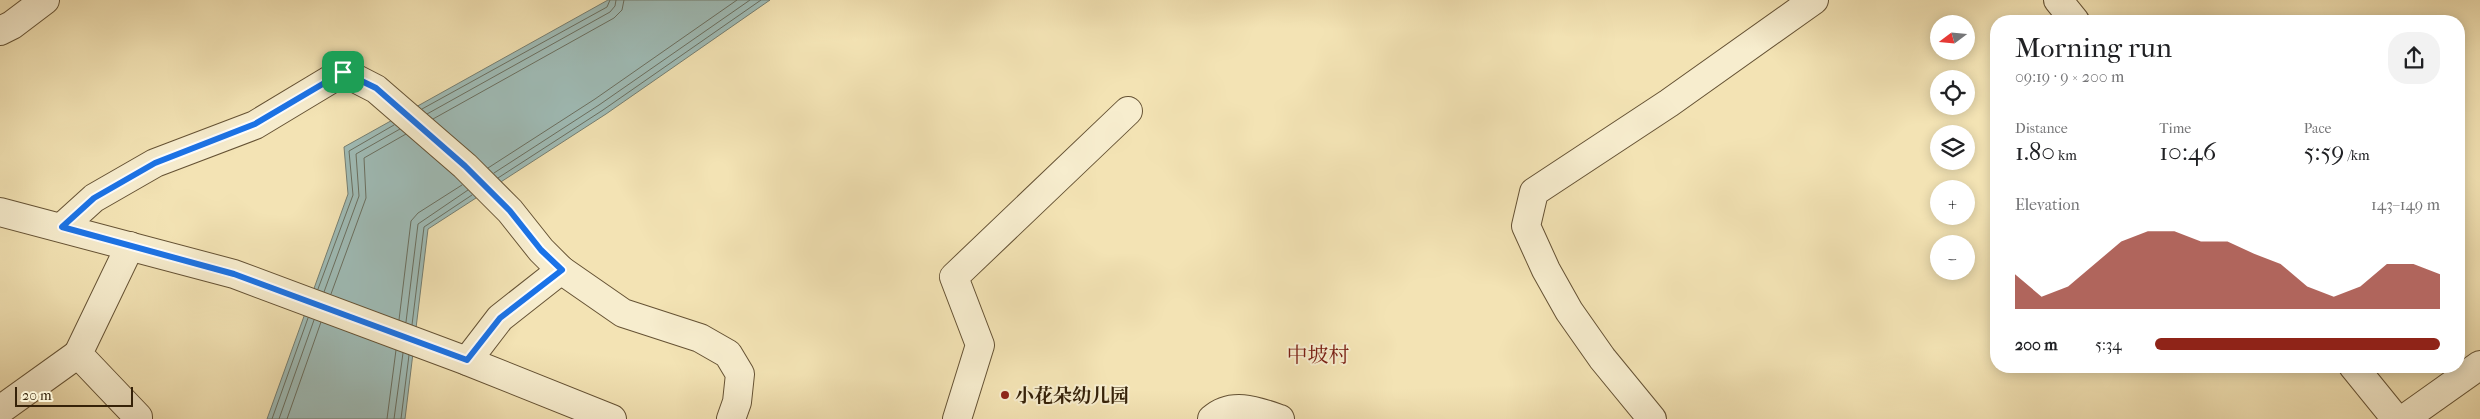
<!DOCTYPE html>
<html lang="en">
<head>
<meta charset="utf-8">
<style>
	body { margin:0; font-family:"IM FELL French Canon","Noto Serif SC",serif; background:#f2f2f2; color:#202124; height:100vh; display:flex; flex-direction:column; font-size:19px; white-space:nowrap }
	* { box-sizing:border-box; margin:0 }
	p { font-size:16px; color:#757577 }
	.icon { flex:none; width:28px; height:28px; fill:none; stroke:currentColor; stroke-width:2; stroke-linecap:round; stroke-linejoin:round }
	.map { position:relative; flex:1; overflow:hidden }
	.details { position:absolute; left:1990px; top:15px; width:475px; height:358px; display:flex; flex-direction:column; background:#fff; border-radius:20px; box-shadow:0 2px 12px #0003 }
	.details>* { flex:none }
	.needle { width:32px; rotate:254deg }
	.fabs { position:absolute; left:1930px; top:15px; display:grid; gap:10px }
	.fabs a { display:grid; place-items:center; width:45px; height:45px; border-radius:50%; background:#fff; box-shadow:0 2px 12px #0003; font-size:25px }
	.scale { position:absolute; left:15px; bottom:12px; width:118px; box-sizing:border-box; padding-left:5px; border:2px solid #362209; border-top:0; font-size:14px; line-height:18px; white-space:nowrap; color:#362209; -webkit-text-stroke:4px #f7edce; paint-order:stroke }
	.pin { position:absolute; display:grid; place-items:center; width:42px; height:42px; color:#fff; margin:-21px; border-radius:10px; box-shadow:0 2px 8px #0006 }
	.round { display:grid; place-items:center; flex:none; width:52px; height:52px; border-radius:20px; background:#f2f2f2 }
	.overview { display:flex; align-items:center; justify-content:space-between; height:85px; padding:0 25px }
	h1 { font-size:28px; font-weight:600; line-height:38px }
	.figures { display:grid; grid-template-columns:repeat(3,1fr); gap:8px; height:85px; padding:5px 25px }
	.figures div { display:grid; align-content:center }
	.figures b { font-size:25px; font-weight:600 }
	.figures small { font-size:14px; font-weight:400 }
	.figures p { font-size:14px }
	.chart { height:140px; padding:10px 25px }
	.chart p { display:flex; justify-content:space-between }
	.chart svg { width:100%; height:90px; margin-top:5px; fill:#8f2418; opacity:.7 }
	ul { padding:0 25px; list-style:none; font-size:16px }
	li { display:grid; grid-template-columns:80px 60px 1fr; align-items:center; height:38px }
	li i { height:12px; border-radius:6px; background:#8f2418 }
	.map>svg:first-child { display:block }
</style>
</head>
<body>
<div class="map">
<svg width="2480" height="419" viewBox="0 0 2480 419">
	<rect width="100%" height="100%" fill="#f3e3b4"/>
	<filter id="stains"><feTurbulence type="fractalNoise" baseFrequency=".004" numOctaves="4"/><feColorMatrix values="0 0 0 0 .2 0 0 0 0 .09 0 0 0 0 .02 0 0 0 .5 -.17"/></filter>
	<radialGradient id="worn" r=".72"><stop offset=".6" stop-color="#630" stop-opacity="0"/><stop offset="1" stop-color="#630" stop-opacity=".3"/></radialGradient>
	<!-- water -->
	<path fill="#9fbcb7" stroke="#757e71" d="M608 0H770L606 114 428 229 405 419H267L348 194 344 147Z"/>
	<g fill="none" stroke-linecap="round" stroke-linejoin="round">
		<!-- shore -->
		<g stroke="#6a6f60" stroke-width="1">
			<path d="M422 109 607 7 610 0"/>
			<path d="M427 114 610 12 615 6 616 0"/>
			<path d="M433 119 614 18 622 10 624 0"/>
			<path d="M488 168 595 99 737 0"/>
			<path d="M494 173 599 105 750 0"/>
			<path d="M498 178 603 110 761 0"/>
			<path d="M318 289 353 195 349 151 394 125"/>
			<path d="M324 292 359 196 356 154 400 129"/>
			<path d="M331 294 366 198 364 158 406 134"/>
			<path d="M399 320 411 221 418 213 462 185"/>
			<path d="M406 322 418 224 468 190"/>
			<path d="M412 325 424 227 472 195"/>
			<path d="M272 419 308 318"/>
			<path d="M279 419 314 320"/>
			<path d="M287 419 321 322"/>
			<path d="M387 419 396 350"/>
			<path d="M394 419 403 353"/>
			<path d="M401 419 409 355"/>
		</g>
		<!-- street casing -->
		<g stroke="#655234" stroke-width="30">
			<g id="street">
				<path d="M2058 0 2075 21"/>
				<path d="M0 31 12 25 45 0"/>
				<path d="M0 212 234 274 467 361 612 419"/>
				<path d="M62 227 94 198 155 163 255 125 343 72 376 89 465 166 510 211 541 250 561 270 623 313 700 338 728 354 740 374 737 402 731 419"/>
				<path d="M130 246 78 354 138 417V419"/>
				<path d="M467 361 500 318 561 270"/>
				<path d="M2353 366 2396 419"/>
				<path d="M0 410 78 354"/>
				<path d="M957 419 980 345 954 277 1128 111"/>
				<path d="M1212 419C1232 401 1257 411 1280 419"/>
				<path d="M1652 419 1602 358 1569 311 1546 270 1526 226 1534 192 1669 103 1814 0"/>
				<path d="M2404 419 2480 365"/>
			</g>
		</g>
		<!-- street -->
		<use href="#street" stroke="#f7edce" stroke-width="28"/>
	</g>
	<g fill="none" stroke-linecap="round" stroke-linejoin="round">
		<!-- route casing -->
		<g stroke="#fff" stroke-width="10">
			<path id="route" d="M343 72 376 88 465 166 510 211 541 250 562 270 500 318 467 360 234 274 62 227 94 198 155 163 255 124Z"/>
		</g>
		<!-- route -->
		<use href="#route" stroke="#1a73e8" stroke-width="6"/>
	</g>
	<!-- markers -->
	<circle fill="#8f2418" stroke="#f7edce" stroke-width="2" cx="1005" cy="395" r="5"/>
	<g text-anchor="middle" stroke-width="4" stroke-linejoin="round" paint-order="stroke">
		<!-- poi labels -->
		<g font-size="19" font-weight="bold" fill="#362209" stroke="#f7edce" text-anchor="start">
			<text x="1015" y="402">小花朵幼儿园</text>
		</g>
		<!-- quarter labels -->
		<g font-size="21" fill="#7a1f14" stroke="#f7edce">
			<text x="1318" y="362">中坡村</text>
		</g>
	</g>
	<rect width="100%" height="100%" filter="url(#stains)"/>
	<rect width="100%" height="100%" fill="url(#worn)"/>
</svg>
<div class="fabs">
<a><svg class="needle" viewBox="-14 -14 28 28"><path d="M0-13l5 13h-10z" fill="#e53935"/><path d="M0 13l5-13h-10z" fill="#757577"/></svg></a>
<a><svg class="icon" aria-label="locate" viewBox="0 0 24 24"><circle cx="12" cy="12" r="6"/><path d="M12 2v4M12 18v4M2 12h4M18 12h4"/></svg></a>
<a><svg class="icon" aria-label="layers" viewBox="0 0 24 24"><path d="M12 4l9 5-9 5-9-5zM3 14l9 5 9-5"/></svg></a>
<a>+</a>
<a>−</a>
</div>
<div class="scale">20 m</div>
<div class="pin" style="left:343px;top:72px;background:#1e9e55"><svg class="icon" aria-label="arrive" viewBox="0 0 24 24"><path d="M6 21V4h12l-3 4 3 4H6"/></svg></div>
<section class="details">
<div class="overview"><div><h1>Morning run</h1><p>09:19 · 9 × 200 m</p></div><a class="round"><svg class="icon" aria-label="share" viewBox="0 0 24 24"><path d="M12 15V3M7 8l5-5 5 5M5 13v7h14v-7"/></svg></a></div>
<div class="figures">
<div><p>Distance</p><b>1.80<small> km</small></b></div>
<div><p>Time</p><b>10:46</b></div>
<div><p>Pace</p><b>5:59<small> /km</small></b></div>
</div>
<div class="chart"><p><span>Elevation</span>143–149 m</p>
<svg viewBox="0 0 160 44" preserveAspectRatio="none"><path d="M0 44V27L10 38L20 33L30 22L40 11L50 6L60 6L70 11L80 11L90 17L100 22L110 33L120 38L130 33L140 22L150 22L160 27V44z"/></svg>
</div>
<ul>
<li><b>200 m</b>5:34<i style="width:100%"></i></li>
</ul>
</section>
</div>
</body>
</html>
